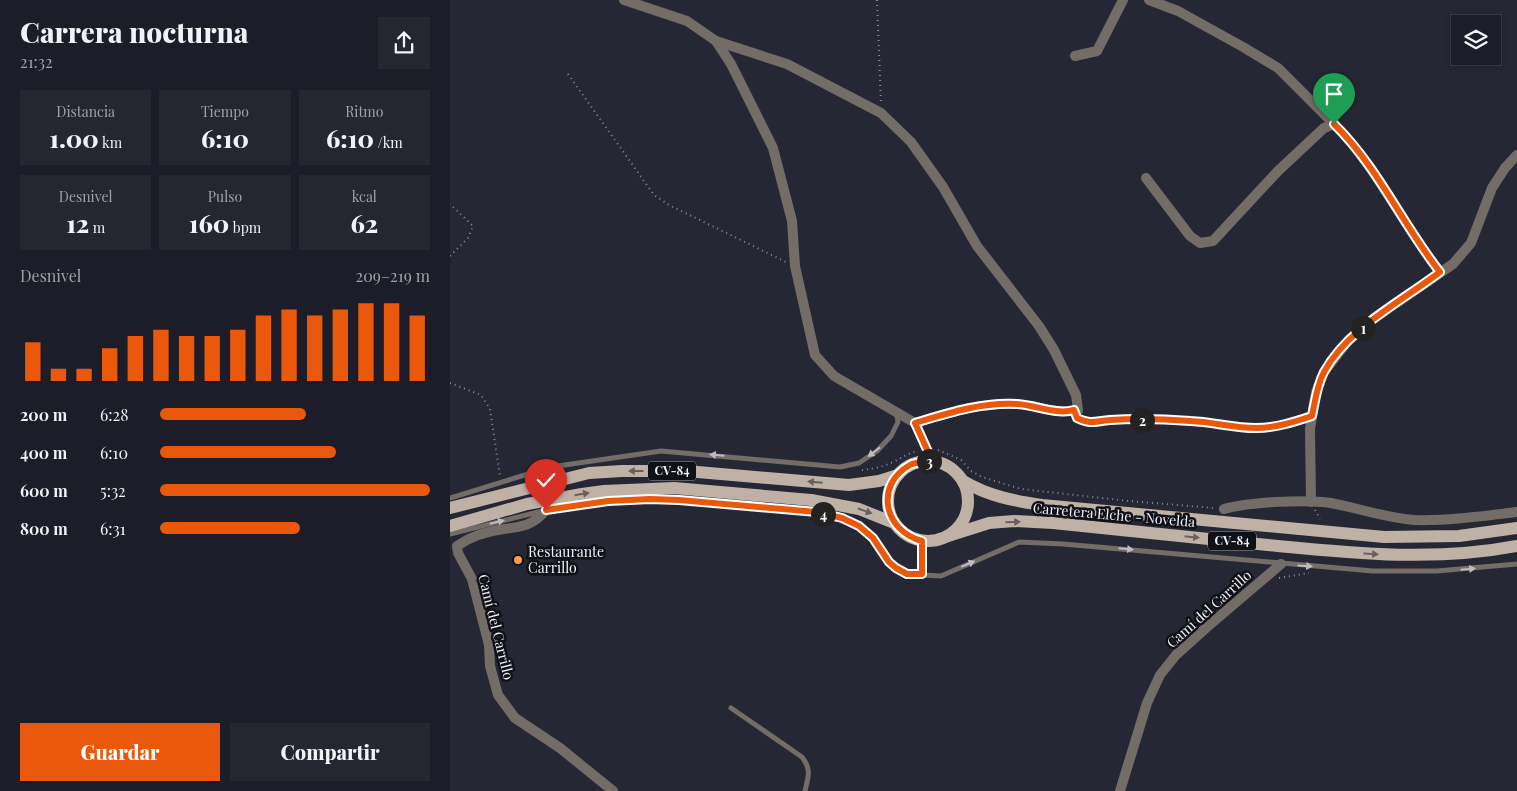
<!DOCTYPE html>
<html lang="es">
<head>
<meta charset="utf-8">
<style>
	body { margin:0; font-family:"Playfair Display",serif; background:#252630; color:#f1f3f6; height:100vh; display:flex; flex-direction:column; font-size:19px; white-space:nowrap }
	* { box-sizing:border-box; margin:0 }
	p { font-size:16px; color:#a0a2a8 }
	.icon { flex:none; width:28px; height:28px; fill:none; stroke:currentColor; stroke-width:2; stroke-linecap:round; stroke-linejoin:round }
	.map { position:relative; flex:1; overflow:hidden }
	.drawer { display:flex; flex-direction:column; background:#1c1d28; width:450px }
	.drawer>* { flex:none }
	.controls { position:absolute; left:1001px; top:15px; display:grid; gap:10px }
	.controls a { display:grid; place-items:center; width:50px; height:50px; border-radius:0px; background:#1c1d28; box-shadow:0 2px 8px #0003,0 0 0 1px #3a3b45; font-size:25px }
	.pin { position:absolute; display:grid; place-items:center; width:42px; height:42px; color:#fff; margin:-51px -21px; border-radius:50% 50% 50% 0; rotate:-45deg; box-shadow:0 0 5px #0007 }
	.pin .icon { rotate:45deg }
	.km { position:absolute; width:25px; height:25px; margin:-12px; border-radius:50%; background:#222; color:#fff; font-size:14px; line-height:25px; text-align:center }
	.round { display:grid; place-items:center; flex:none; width:52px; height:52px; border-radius:0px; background:#252630 }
	.head { display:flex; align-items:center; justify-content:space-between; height:85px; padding:0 20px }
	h1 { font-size:28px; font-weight:800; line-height:38px }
	.stats { display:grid; grid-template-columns:repeat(3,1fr); gap:8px; height:85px; padding:5px 20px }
	.stats div { display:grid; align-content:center; border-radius:0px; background:#252630; text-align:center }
	.stats b { font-size:25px; font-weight:800 }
	.stats small { font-size:14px; font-weight:400 }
	.stats p { font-size:14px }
	.chart { height:140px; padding:10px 20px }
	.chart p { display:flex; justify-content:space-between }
	.chart svg { width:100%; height:90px; margin-top:5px; stroke:#ea580c; stroke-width:6 }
	.primary-button { display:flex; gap:10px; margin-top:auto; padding:10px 20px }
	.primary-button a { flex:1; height:58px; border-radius:0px; background:#ea580c; color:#fff; font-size:20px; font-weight:800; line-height:58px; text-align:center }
	.primary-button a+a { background:#252630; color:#f1f3f6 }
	ul { padding:0 20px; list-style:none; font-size:16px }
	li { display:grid; grid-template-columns:80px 60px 1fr; align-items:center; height:38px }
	li i { height:12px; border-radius:6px; background:#ea580c }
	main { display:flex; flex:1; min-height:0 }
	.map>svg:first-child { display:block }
</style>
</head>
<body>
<main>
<section class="drawer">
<div class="head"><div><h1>Carrera nocturna</h1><p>21:32</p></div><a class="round"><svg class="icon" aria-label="share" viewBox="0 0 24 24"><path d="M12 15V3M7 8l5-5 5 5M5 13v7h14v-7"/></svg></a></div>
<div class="stats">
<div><p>Distancia</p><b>1.00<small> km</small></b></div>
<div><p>Tiempo</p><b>6:10</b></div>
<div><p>Ritmo</p><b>6:10<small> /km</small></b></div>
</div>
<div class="stats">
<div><p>Desnivel</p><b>12<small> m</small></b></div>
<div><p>Pulso</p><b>160<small> bpm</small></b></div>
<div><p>kcal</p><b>62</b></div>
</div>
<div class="chart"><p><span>Desnivel</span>209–219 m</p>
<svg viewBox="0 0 160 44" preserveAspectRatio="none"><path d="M5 44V25M15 44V38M25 44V38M35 44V28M45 44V22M55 44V19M65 44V22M75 44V22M85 44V19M95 44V12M105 44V9M115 44V12M125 44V9M135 44V6M145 44V6M155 44V12"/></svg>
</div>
<ul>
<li><b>200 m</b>6:28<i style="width:54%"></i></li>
<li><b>400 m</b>6:10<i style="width:65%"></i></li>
<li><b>600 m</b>5:32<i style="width:100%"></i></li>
<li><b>800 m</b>6:31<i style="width:52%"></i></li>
</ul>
<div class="primary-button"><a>Guardar</a><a>Compartir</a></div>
</section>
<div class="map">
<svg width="1067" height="791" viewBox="0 0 1067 791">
	<rect width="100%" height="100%" fill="#262735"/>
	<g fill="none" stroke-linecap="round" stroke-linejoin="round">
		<!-- path -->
		<g stroke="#8c8c99" stroke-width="2" stroke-dasharray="1 4" stroke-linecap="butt">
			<path d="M427 0 431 103"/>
			<path d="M118 74 204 195 219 205 336 262"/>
			<path d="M0 256 18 238 23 226 0 204"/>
			<path d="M0 383 31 395 40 409 50 476"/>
			<path d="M630 419 637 423 660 420 742 421 778 426 807 428 834 425 852 419"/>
			<path d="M488 450 511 460 521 471 532 477 571 489 679 501 764 508"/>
			<path d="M412 470C422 469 433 467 443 462 452 458 458 453 468 451"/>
			<path d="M865 510 870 519"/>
			<path d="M829 578 859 573"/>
		</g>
		<!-- lane -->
		<g stroke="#746c67" stroke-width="5">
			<path d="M0 498 101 467 211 451 390 467 409 463 427 451 441 436 448 422 446 412"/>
			<path d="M0 534 96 510 158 501 200 499 229 500 367 512 392 518 409 526 423 537 439 562 446 568 457 574 491 576 569 542 613 544 923 571H987L1067 564"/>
			<path d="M472 541V574"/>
			<path d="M281 708 352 757C362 770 358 777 355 791"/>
		</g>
		<!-- street -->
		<g stroke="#746c67" stroke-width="10">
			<path d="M174 0 237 21 266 41 281 64 323 148 342 221 345 266 365 355 384 376 465 423 479 454V461"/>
			<path d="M699 0 728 11 793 47 828 68 884 124"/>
			<path d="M266 41 337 64 431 113 461 142 493 187 527 246 589 326 604 350 626 395 628 410C605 415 589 405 567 404 532 402 498 413 465 423"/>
			<path d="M625 56 647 51 673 0"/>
			<path d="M696 178 740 236 750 243 763 241 828 171 874 128 884 124C927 167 952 224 990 272"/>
			<path d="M861 502 860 429 866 392 874 372 897 342 924 318 1003 264 1021 243 1042 188 1055 168 1067 155"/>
			<path d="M774 509C798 502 856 499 881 503 908 508 936 518 964 520 998 521 1033 516 1067 512"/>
			<path d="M96 510C84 525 72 527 54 529 38 531 21 536 7 546L8 553 22 579 39 645 40 666 48 695 65 718 110 748 163 791"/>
			<path d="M670 791 697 703 710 675 726 655 756 628 831 564"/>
		</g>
		<!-- primary -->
		<g stroke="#c0b1a6" stroke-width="12">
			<circle cx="478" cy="501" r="40"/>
			<path d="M513 481C538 496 564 501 592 505L934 537 1009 536 1067 528"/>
			<path d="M0 508 139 473 172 471H236L399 485 429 481 448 475"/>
			<path d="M0 526 77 504 132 494 154 491 224 488 361 500 409 509 444 523"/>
			<path d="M498 536 539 523 564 521 603 523C674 530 746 538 818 545 901 553 984 562 1067 546"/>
		</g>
	</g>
	<!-- one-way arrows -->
	<defs><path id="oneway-solid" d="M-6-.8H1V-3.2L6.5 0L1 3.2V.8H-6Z" transform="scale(1.25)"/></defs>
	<g fill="#bfbcc0">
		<use href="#oneway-solid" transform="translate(424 452) rotate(142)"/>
		<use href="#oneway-solid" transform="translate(267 455) rotate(-175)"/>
		<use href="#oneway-solid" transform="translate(47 522) rotate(-13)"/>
		<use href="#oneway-solid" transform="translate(676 549) rotate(5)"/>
		<use href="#oneway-solid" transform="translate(518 564) rotate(-23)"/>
		<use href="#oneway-solid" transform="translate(855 566) rotate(4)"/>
		<use href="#oneway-solid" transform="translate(1018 569) rotate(-5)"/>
	</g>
	<g fill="#68605e">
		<use href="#oneway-solid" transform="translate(186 471) rotate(-180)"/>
		<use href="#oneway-solid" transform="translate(365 482) rotate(-175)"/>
		<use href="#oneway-solid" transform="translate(132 494) rotate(-9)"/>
		<use href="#oneway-solid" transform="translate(415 511) rotate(19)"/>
		<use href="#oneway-solid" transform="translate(563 522) rotate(-1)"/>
		<use href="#oneway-solid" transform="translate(742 537) rotate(6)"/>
		<use href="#oneway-solid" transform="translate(921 554) rotate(3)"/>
	</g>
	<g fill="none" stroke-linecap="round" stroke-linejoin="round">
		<!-- route casing -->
		<g stroke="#fff" stroke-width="10">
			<path id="route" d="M96 510 158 501 200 499 229 500 367 512 392 518 409 526 423 538 439 562 446 568 457 574H472V541C434 531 424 485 460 465 465 462 473 462 479 461V454L465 423C498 413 532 402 567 404 586 405 605 415 624 410L627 418C642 425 645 421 660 420 687 418 715 419 741 421 763 422 784 428 806 428 825 428 844 422 862 416 865 401 867 385 874 372 898 328 952 301 990 272 952 224 928 167 884 124"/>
		</g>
		<!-- route -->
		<use href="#route" stroke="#ea580c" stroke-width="6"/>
	</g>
	<!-- markers -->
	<circle fill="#fa9f4e" stroke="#101017" stroke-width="2" cx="68" cy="560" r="5"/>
	<g text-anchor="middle" stroke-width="5" stroke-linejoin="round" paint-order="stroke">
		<!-- shield labels -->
		<g fill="#101017" stroke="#aeaeb7" stroke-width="1">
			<rect x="198" y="461.5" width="48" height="19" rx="4"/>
			<rect x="758" y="531.5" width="48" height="19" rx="4"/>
		</g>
		<g font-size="12" font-weight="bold" fill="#f1f1fc">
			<text x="222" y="475">CV-84</text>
			<text x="782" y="545">CV-84</text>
		</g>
		<!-- street labels -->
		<g font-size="14" fill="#f1f1fc" stroke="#101017">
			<text transform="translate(664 515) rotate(5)" y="5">Carretera Elche - Novelda</text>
			<text transform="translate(759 609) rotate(-42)" y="5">Camí del Carrillo</text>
			<text transform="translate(46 627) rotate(76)" y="5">Camí del Carrillo</text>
		</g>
		<!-- poi labels -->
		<g font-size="14" fill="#f1f1fc" stroke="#101017" text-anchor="start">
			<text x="78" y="557">Restaurante<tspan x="78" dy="16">Carrillo</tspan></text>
		</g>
	</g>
</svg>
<div class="controls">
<a><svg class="icon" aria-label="layers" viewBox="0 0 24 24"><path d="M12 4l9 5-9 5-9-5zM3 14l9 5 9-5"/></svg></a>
</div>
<div class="pin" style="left:884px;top:124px;background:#1e9e55"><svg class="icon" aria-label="arrive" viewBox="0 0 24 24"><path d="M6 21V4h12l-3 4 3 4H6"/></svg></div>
<div class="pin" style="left:96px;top:510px;background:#d93025"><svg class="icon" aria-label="check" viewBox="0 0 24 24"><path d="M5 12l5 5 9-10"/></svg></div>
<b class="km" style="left:913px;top:328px">1</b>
<b class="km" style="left:692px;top:420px">2</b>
<b class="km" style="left:479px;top:461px">3</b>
<b class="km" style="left:373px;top:514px">4</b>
</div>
</main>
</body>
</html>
